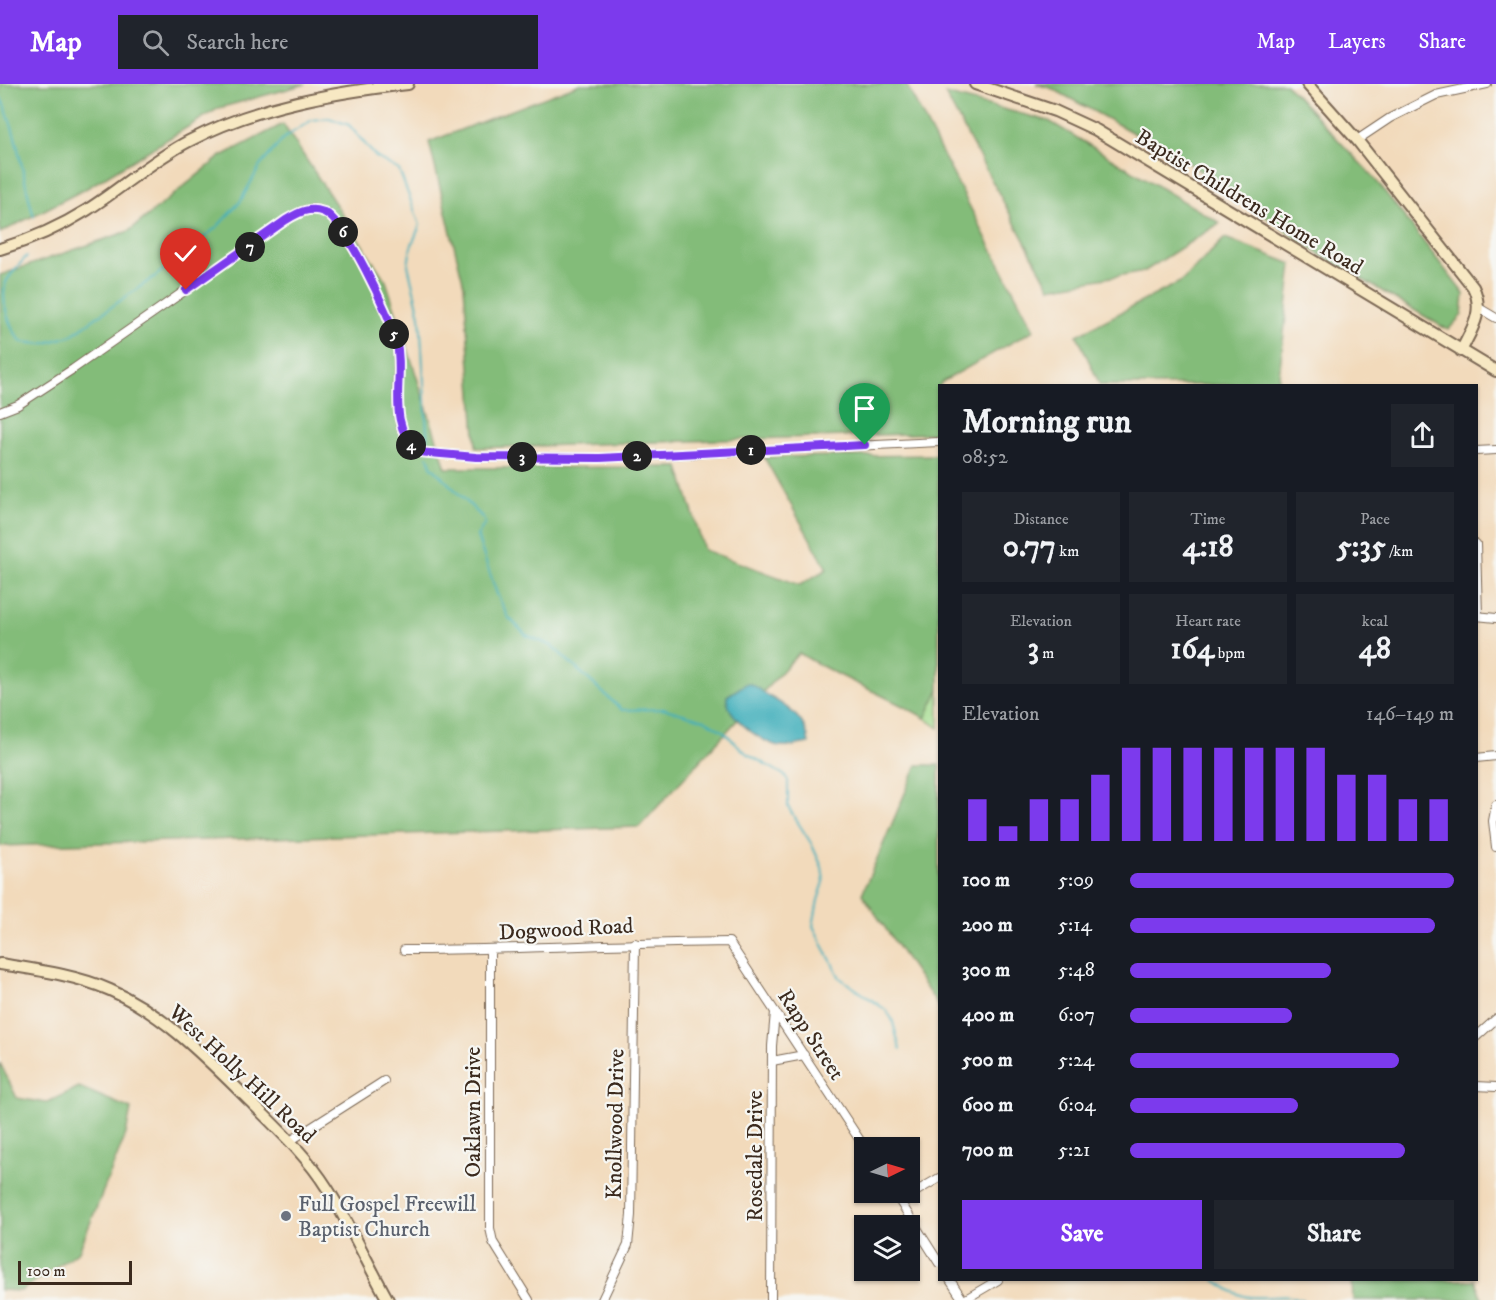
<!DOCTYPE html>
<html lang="en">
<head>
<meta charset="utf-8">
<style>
	body { margin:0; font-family:"IM FELL DW Pica",serif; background:#20242c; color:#f1f3f6; height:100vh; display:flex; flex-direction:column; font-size:22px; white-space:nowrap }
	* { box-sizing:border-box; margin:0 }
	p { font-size:20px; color:#9ea1a6 }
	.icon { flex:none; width:33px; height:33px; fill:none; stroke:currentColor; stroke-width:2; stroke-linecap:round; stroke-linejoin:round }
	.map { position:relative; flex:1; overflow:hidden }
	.side { position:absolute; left:938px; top:300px; width:540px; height:897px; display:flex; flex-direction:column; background:#171b24; border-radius:0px; box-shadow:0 2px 4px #0004 }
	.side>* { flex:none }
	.needle { width:39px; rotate:85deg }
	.buttons { position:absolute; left:854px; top:1053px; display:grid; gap:12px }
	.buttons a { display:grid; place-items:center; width:66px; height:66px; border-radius:0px; background:#171b24; box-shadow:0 2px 4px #0004; font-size:30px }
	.scale { position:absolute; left:18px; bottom:15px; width:114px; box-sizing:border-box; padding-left:6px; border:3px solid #3b2a1e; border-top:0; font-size:16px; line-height:21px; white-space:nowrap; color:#3b2a1e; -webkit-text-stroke:4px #f6f6f2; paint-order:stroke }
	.pin { position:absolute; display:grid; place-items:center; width:51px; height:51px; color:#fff; margin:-62px -26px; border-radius:50% 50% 50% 0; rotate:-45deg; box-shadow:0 0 6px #0007 }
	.pin .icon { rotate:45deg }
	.km { position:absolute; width:30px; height:30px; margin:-15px; border-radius:50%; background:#222; color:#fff; font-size:16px; line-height:30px; text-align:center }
	.round { display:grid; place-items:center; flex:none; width:63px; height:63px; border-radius:0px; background:#20242c }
	.overview { display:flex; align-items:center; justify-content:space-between; height:102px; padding:0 24px }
	h1 { font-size:33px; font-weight:700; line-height:45px }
	.figures { display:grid; grid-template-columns:repeat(3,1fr); gap:9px; height:102px; padding:6px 24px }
	.figures div { display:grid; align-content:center; border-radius:0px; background:#20242c; text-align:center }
	.figures b { font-size:30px; font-weight:700 }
	.figures small { font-size:16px; font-weight:400 }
	.figures p { font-size:16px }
	.chart { height:168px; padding:12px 24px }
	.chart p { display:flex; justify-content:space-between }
	.chart svg { width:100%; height:108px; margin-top:6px; stroke:#7c3aed; stroke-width:6 }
	.button { display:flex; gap:12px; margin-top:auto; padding:12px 24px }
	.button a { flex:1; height:69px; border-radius:0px; background:#7c3aed; color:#fff; font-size:24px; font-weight:700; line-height:69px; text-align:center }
	.button a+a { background:#20242c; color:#f1f3f6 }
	ul { padding:0 24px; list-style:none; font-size:20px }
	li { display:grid; grid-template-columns:96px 72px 1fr; align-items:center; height:45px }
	li i { height:15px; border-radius:8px; background:#7c3aed }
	header { display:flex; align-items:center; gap:36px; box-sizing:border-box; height:84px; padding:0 30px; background:#7c3aed; color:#fff }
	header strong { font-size:28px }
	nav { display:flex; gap:33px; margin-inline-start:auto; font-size:21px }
	.search { width:420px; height:54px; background:#20242c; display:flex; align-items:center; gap:15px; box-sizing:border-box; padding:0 21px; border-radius:0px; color:#9ea1a6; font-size:22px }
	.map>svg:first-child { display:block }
</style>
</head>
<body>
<header>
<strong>Map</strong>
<div class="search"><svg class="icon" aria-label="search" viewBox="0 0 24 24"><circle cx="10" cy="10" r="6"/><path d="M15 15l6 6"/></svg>Search here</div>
<nav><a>Map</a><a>Layers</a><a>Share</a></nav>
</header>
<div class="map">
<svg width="1496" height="1216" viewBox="0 0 1496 1216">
	<rect width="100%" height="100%" fill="#f6f6f2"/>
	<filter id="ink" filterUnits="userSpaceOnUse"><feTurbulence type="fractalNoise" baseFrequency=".0167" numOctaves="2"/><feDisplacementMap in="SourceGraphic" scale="12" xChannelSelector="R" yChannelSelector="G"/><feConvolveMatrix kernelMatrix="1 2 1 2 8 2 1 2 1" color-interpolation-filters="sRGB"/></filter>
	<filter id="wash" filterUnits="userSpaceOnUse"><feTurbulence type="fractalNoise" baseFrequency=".008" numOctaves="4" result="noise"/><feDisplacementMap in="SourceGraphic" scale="24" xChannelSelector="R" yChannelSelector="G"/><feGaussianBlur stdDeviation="1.35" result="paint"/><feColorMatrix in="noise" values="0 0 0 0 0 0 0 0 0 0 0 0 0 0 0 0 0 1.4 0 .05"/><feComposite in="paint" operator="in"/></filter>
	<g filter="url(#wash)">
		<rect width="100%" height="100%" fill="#f2dabb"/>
		<!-- green -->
		<path fill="#a4dc8e" stroke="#708356" stroke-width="1.5" d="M939 605V644L925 634Z"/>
		<!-- forest -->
		<g fill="#83bc79" stroke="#5f734c" stroke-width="1.5">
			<path d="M0 0H306L219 24 87 104 0 149Z"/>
			<path d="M580 0H906L1034 246 942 298 939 302V349L476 364 464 202 429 58Z"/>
			<path d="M1036 0H1286L1375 95 1464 210 1462 231 1448 246 1319 170 1190 80 1053 5Z"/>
			<path d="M945 10 1049 37 1220 139 1145 187 1050 204Z"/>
			<path d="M283 40 386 197 446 384 679 383 704 466 800 501 827 485 764 373 939 371V605L925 634C884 610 839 594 799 569L639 743 0 762V191L129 147 220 73Z"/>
			<path d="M1225 154 1292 180 1278 301H1100L1077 251 1182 197Z"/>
			<path d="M917 681H939V923L862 810Z"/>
			<path d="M0 979 17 1014 46 1019 79 1003 131 1025 126 1050 79 1167 21 1207 0 1206Z"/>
			<path d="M1352 1196H1474L1483 1216H1353Z"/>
		</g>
		<!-- water -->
		<path fill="#40afbb" stroke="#3e6c6c" stroke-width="1.5" d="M747 599C757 601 759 606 767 611 787 622 807 635 809 659 798 661 786 664 775 661 759 656 724 631 727 612Z"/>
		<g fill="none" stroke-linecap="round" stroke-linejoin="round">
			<!-- stream -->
			<g stroke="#40afbb" stroke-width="2">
				<path d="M0 12C19 51 22 92 34 133"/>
				<path d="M27 172C20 180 11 189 6 198 0 216 9 245 22 258L42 260 70 252 157 191 217 143 240 118 260 82 284 54 312 36 329 34 349 41 376 73 399 86 420 141 411 163 408 181 420 232 428 366"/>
				<path d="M428 372 431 382 483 434 485 439 477 452 497 510 508 533 526 551 552 562 622 626 665 625 705 636 724 648 746 669 784 691 788 697V723L811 759 822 783 824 798 818 816 813 842 840 894 886 926 892 935 900 965"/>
				<path d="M1215 1196C1225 1203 1237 1212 1250 1213 1269 1215 1285 1209 1304 1216"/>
			</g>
		</g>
	</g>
	<g filter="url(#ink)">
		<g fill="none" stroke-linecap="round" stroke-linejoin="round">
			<!-- street casing -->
			<g stroke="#7b6855" stroke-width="10">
				<g id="street">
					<path d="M1357 56 1390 34 1436 11 1487 0"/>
					<path d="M1479 224 1496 234"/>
					<path d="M0 328 18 321 73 285 286 136C298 129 310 121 324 128 344 137 393 236 397 259 402 297 386 340 418 368L476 373 600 374 939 358"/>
					<path d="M1476 367 1496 366"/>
					<path d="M1476 460 1478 532"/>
					<path d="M1476 532 1496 534"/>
					<path d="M1476 674 1496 672"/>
					<path d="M1496 721 1493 737 1496 763"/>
					<path d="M404 866C513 866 621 859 729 858L865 1064"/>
					<path d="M490 866V1144L493 1158 529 1216"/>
					<path d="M1476 953 1496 935"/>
					<path d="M772 977 804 971"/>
					<path d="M1476 1002 1496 1003"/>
					<path d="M290 1057 384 997"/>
					<path d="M894 1108 939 1179"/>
					<path d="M900 1117 939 1094"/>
					<path d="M950 1196 963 1216"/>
					<path d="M602 1216 628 1161 631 1131 635 859"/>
					<path d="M771 1216 772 962 775 928"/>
					<path d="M964 1216 998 1196"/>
				</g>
			</g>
			<!-- secondary casing -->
			<g stroke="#7b6855" stroke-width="14">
				<g id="secondary">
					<path d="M975 0 1055 27 1096 46 1496 287"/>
					<path d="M1307 0 1357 56 1473 203C1485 227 1472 245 1461 267"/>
					<path d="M0 165C30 156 60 143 87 126 122 104 152 76 189 57 255 22 335 8 408 0"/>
					<path d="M0 880C37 886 76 891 110 906 165 930 210 978 252 1019 279 1046 307 1072 327 1104 350 1140 367 1179 388 1216"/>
				</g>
			</g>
			<!-- street -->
			<use href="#street" stroke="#fff" stroke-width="8"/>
			<!-- secondary -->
			<use href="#secondary" stroke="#f7e8c3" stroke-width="10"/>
		</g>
	</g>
	<g fill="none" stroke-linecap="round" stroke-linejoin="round" filter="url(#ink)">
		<!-- route casing -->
		<g stroke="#fff" stroke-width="12">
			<path id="route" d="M186 206 286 136C298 129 309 122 324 128 346 138 389 230 396 255 406 294 384 337 418 368L476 373 600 374 865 361"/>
		</g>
		<!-- route -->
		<use href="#route" stroke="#7c3aed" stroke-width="8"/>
	</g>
	<!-- markers -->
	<circle fill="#6b7280" stroke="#f6f6f2" stroke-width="2" cx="286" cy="1132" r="6"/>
	<g text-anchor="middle" stroke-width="4.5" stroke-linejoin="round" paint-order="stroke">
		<!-- street labels -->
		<g font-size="22" fill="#3b2a1e" stroke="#f6f6f2">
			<text transform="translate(1250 117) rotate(31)" y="8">Baptist Childrens Home Road</text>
			<text transform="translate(566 844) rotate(-3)" y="8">Dogwood Road</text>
			<text transform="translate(812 950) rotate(57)" y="8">Rapp Street</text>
			<text transform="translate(243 989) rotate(43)" y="8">West Holly Hill Road</text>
			<text transform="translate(472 1028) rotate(-90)" y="8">Oaklawn Drive</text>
			<text transform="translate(614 1040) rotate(-89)" y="8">Knollwood Drive</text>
			<text transform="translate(754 1072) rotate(-90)" y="8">Rosedale Drive</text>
		</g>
		<!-- worship labels -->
		<g font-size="22" fill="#5b616d" stroke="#f6f6f2" text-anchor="start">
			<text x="298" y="1127">Full Gospel Freewill<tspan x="298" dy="25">Baptist Church</tspan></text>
		</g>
	</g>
</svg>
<div class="buttons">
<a><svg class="needle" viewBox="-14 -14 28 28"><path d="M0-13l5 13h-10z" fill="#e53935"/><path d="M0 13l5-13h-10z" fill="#9ea1a6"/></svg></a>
<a><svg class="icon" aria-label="layers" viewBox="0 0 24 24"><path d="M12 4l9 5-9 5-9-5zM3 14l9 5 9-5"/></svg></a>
</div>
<div class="scale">100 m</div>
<div class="pin" style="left:865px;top:361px;background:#1e9e55"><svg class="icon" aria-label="arrive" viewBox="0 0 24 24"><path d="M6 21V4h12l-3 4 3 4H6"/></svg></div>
<div class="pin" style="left:186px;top:206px;background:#d93025"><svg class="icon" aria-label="check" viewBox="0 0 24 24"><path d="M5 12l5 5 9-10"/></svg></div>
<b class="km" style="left:751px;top:366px">1</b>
<b class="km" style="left:637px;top:372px">2</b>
<b class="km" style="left:522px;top:373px">3</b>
<b class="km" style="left:411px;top:361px">4</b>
<b class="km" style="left:394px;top:250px">5</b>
<b class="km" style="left:343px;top:148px">6</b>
<b class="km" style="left:250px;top:163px">7</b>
<section class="side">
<div class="overview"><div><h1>Morning run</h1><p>08:52</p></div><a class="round"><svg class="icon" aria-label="share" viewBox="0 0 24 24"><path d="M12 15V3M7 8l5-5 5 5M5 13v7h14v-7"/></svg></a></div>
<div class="figures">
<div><p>Distance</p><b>0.77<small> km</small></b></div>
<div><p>Time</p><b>4:18</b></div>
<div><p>Pace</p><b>5:35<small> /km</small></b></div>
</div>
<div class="figures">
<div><p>Elevation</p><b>3<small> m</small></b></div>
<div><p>Heart rate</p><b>164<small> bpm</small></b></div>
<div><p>kcal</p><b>48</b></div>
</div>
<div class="chart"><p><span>Elevation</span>146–149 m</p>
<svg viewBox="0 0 160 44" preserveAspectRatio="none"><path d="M5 44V27M15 44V38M25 44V27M35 44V27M45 44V17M55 44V6M65 44V6M75 44V6M85 44V6M95 44V6M105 44V6M115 44V6M125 44V17M135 44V17M145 44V27M155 44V27"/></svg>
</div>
<ul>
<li><b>100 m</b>5:09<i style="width:100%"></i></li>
<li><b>200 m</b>5:14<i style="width:94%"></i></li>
<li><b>300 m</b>5:48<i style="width:62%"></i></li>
<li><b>400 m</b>6:07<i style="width:50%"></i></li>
<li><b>500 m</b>5:24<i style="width:83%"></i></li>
<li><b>600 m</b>6:04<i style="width:52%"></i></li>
<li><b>700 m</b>5:21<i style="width:85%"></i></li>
</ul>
<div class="button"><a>Save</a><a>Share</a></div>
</section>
</div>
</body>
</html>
